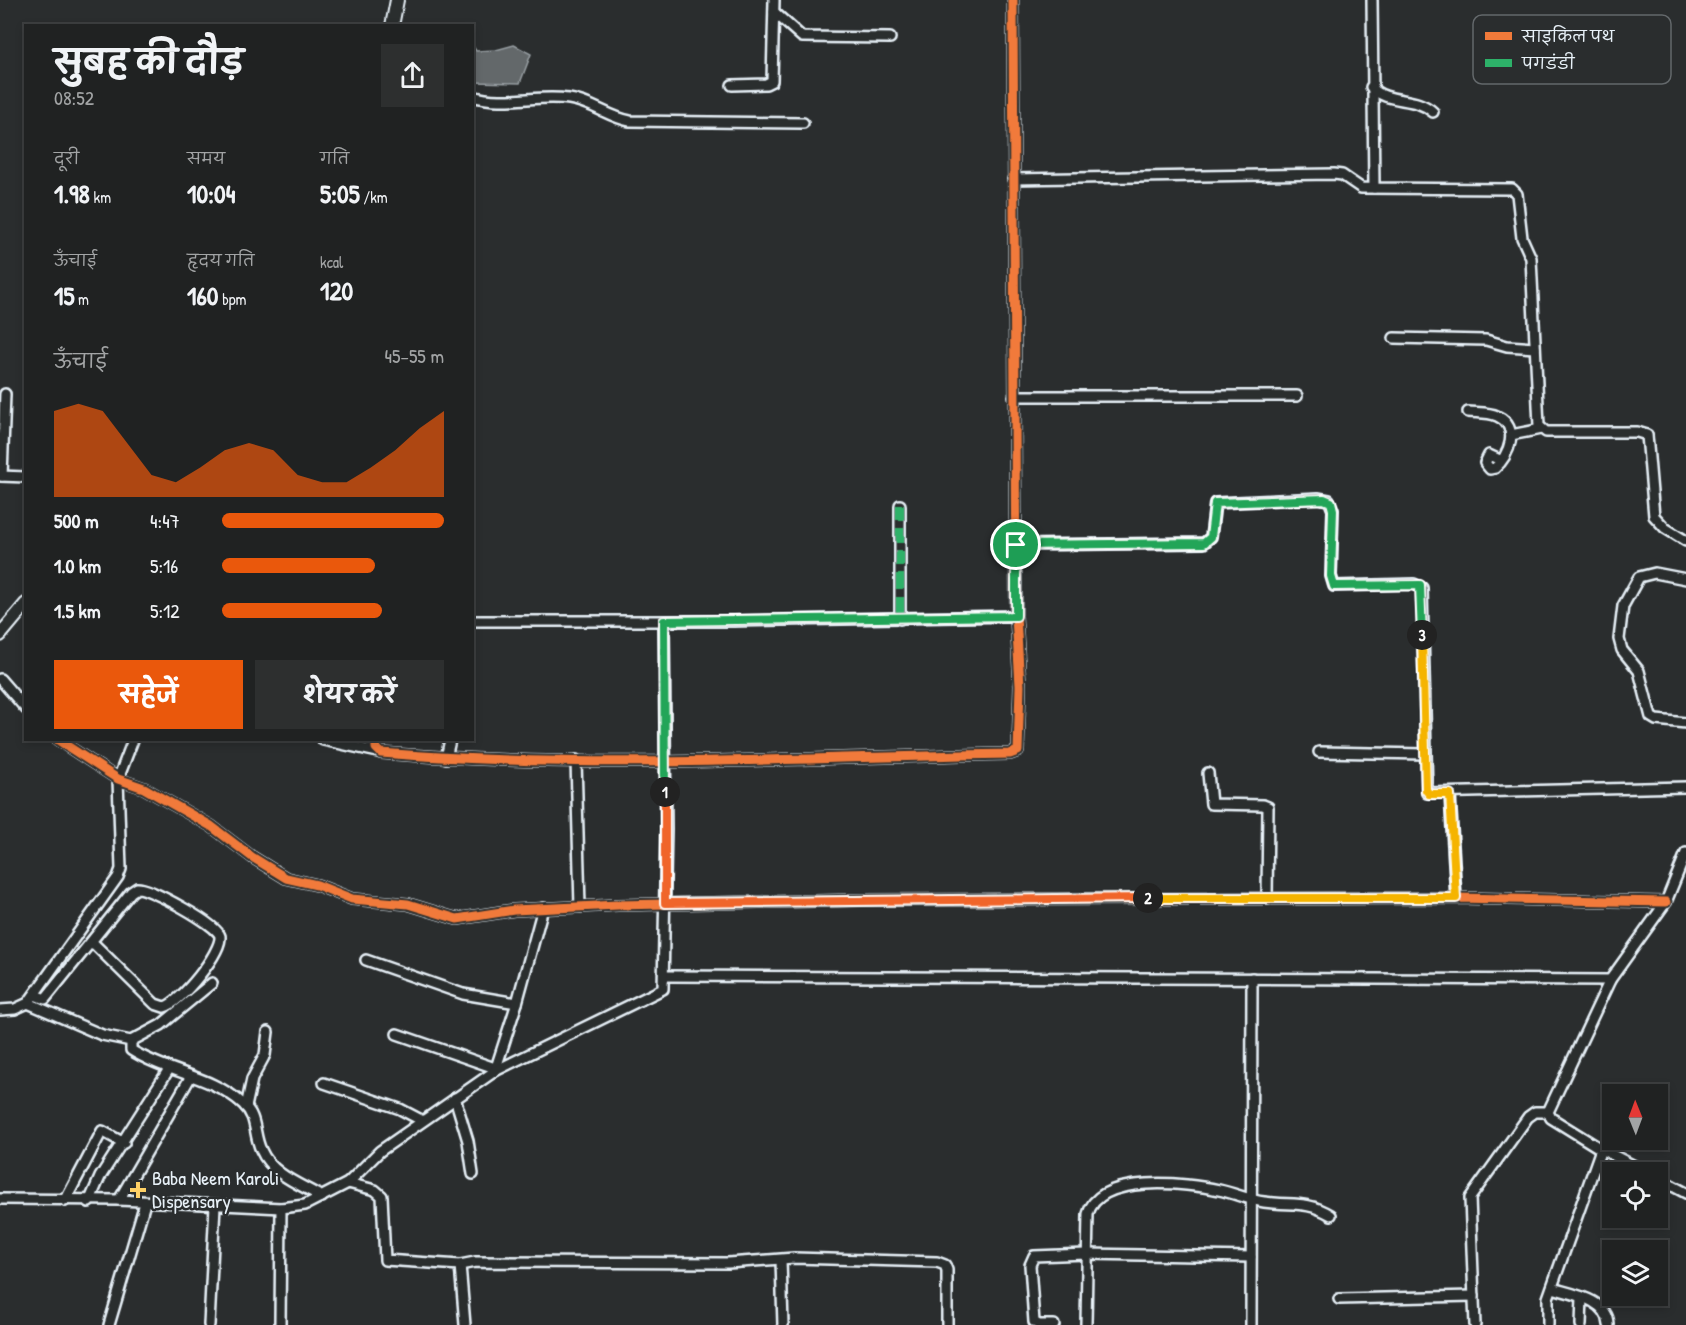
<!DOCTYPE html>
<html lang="hi">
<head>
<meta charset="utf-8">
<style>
	body { margin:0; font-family:"Patrick Hand","Playpen Sans Deva",sans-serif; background:#2d2f2f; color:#f1f3f6; height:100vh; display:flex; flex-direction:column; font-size:22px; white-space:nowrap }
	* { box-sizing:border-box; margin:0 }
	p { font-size:20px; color:#a2a4a5 }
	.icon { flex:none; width:33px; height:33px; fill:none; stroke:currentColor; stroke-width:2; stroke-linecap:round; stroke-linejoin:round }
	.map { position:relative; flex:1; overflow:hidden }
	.details { position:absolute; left:24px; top:24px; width:450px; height:717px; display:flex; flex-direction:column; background:#202222; border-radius:0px; box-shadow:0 3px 9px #0003,0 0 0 2px #3d3f40 }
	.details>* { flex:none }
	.needle { width:39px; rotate:359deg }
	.buttons { position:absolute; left:1602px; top:1084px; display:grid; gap:12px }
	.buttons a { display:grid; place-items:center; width:66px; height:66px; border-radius:0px; background:#202222; box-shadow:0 3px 9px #0003,0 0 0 2px #3d3f40; font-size:30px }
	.pin { position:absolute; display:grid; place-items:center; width:51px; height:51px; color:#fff; margin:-26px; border:3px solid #fff; border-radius:50%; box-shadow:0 2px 6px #0007 }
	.km { position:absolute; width:30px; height:30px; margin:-15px; border-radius:50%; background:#222; color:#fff; font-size:16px; line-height:30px; text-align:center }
	.round { display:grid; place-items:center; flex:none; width:63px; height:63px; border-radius:0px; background:#2d2f2f }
	.headline { display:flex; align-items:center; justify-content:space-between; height:102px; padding:0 30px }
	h1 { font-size:33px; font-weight:700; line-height:45px }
	.metrics { display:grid; grid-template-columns:repeat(3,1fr); gap:9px; height:102px; padding:6px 30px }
	.metrics div { display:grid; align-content:center }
	.metrics b { font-size:26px; font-weight:700 }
	.metrics small { font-size:16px; font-weight:400 }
	.metrics p { font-size:16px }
	.chart { height:168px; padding:12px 30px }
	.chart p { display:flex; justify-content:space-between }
	.chart svg { width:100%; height:108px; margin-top:6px; fill:#ea580c; opacity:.7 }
	.action { display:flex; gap:12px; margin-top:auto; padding:12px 30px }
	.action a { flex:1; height:69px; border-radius:0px; background:#ea580c; color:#fff; font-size:24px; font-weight:700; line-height:69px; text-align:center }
	.action a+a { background:#2d2f2f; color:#f1f3f6 }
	ul { padding:0 30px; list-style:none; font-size:20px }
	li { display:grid; grid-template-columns:96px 72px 1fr; align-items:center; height:45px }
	li i { height:15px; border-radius:8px; background:#ea580c }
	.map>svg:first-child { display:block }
</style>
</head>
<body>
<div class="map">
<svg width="1686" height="1325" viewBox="0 0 1686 1325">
	<rect width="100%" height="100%" fill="#2a2d2e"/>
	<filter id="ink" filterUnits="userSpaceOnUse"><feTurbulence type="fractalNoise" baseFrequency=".0167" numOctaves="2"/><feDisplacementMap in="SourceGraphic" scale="12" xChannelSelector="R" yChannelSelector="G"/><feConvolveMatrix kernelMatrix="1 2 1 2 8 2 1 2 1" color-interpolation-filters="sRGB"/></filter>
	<g filter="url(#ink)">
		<!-- water -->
		<path fill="#63686b" stroke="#989fa3" stroke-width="1.5" d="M514 45 531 54 520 83 473 82V46L476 51 496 50Z"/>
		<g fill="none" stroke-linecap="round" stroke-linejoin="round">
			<!-- street casing -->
			<g stroke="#e8f1f8" stroke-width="14">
				<g id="street">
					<path d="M1372 0 1374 188"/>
					<path d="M774 12 802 37 890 38"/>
					<path d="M732 85 766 84 772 81 774 0"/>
					<path d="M1371 87C1388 105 1415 95 1433 112"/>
					<path d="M472 96C505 106 537 94 569 99 592 102 608 117 630 121L803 123"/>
					<path d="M1013 179 1334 174 1342 175 1361 188 1512 189 1517 194 1522 238 1531 258 1539 426 1546 432H1637L1647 435 1654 516 1665 528 1686 541"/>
					<path d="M1394 338 1486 340 1507 346 1535 348"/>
					<path d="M1014 396H1297"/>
					<path d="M1468 412C1477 413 1489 412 1497 416 1521 427 1509 456 1495 468L1490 469 1485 463 1489 455 1500 460"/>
					<path d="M1511 435 1541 429"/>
					<path d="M0 476 26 477"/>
					<path d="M2 476 5 394"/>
					<path d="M900 505V619"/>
					<path d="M1016 545 1204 543 1211 537 1215 503 1318 498 1329 500 1333 510 1331 576 1334 586 1414 584 1422 588 1427 793 1686 787"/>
					<path d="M1686 579 1655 573 1639 577 1623 606 1619 639 1622 650 1639 671 1651 717 1656 720 1686 723"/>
					<path d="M472 621H733L1016 616"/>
					<path d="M0 679 26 709"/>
					<path d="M58 740 118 779 144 788 211 826 252 857 286 878 317 885 352 899 408 904 457 919 514 910 618 905 861 900 1456 898 1666 902"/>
					<path d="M323 740 378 752"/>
					<path d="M376 740V748L381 753C590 770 801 758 1010 754L1018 751 1020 686 1016 616 1013 0"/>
					<path d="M1319 752 1425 754"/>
					<path d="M446 758 450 740"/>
					<path d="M576 760 580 907"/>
					<path d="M1208 773 1211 804 1263 805 1268 807 1267 899"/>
					<path d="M1450 794 1456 898"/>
					<path d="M366 960 463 994 517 1003"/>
					<path d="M665 976 1610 980"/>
					<path d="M35 995 45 999 131 892 137 888C149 887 218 925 220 936 222 952 180 1004 164 1007L155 1004 92 942"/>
					<path d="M28 1003 102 1035 131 1041 161 1025 212 983"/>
					<path d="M0 1010 15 1009 28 1003 118 877 121 869 118 779 133 740"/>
					<path d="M397 1034 495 1068"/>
					<path d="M131 1041V1050C167 1073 211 1075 243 1104 258 1118 253 1133 261 1150 272 1175 300 1184 322 1197"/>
					<path d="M495 1071 517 1003 543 908"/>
					<path d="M324 1083 400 1109 421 1120"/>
					<path d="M455 1098 468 1141 473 1174"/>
					<path d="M246 1107 252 1079 265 1055 268 1032"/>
					<path d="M1648 1173 1601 1149 1551 1118 1548 1112 1610 980 1666 902 1686 853"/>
					<path d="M1658 1178 1686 1193"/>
					<path d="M348 1183 375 1190 382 1196 385 1260 460 1265 465 1325"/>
					<path d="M0 1199 119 1200 281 1208 305 1205 348 1183 380 1151 495 1071 663 989 666 829 664 621"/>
					<path d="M119 1200 191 1076"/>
					<path d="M65 1201 102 1131 124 1143"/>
					<path d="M89 1202 100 1177 169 1069"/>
					<path d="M781 1260 783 1325"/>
					<path d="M460 1265 475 1262 728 1263 794 1258 937 1262 945 1265 947 1270V1325"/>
					<path d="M1552 1288C1572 1294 1608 1299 1609 1325"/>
					<path d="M1339 1299 1474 1296"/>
					<path d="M109 1325 145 1203"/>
					<path d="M209 1325 215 1205"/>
					<path d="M280 1325 281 1208"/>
					<path d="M1054 1325H1039L1034 1322 1030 1265 1034 1256 1086 1254 1251 1257"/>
					<path d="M1086 1325 1088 1214C1099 1173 1187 1183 1219 1190 1234 1193 1249 1200 1264 1202 1292 1206 1306 1200 1331 1215"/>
					<path d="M1251 1325 1252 978"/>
					<path d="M1475 1325 1470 1198 1528 1117 1535 1112H1548"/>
					<path d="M1548 1325V1298L1601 1149"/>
					<path d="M1581 1325 1582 1297"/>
				</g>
			</g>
			<!-- secondary casing -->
			<g stroke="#e8f1f8" stroke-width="16">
				<g id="secondary">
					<path d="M392 26 397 0"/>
					<path d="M0 635 26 604"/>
				</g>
			</g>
			<!-- street -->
			<use href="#street" stroke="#2a2d2e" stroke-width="9"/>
			<!-- secondary -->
			<use href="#secondary" stroke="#2a2d2e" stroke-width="12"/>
			<!-- quiet -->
			<path stroke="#2db169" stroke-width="8" stroke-dasharray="15 8" stroke-linecap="butt" d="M900 505V619"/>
			<!-- cycleway casing -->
			<g stroke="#2a2d2e" stroke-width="13">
				<g id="cycleway">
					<path d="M58 740 118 779 144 788 211 826 252 857 286 878 317 885 352 899 408 904 457 919 514 910 618 905 861 900 1456 898 1666 902"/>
					<path d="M376 740V748L381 753C590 770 801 758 1010 754L1018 751 1020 686 1016 616 1013 0"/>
				</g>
			</g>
			<!-- cycleway -->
			<use href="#cycleway" stroke="#f17a3a" stroke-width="9"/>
		</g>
	</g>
	<g fill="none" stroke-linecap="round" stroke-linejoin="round" filter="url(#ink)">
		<!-- split-1 casing -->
		<g stroke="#fff" stroke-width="12">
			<path id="split-1" d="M665 792 664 621 1016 616V545"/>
		</g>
		<!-- split-2 casing -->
		<g stroke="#fff" stroke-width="12">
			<path id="split-2" d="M665 792V903L1148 898"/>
		</g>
		<!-- split-3 casing -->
		<g stroke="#fff" stroke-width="12">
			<path id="split-3" d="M1148 898H1456L1450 794H1429L1426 790 1422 635"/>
		</g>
		<!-- split-4 casing -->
		<g stroke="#fff" stroke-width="12">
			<path id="split-4" d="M1016 545 1204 543 1211 537 1215 503 1324 499 1331 502 1333 510 1331 576 1334 586 1420 585 1422 635"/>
		</g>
		<!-- split-1 -->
		<use href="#split-1" stroke="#22a559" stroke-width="8"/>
		<!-- split-2 -->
		<use href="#split-2" stroke="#f0652b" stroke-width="8"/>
		<!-- split-3 -->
		<use href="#split-3" stroke="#f5b400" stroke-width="8"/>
		<!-- split-4 -->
		<use href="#split-4" stroke="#22a559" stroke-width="8"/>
	</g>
	<!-- markers -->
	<path fill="#ffd166" stroke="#2a2d2e" stroke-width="2" d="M135 1181h6v6h6v6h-6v6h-6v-6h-6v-6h6z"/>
	<g text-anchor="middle" stroke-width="5" stroke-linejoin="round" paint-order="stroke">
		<!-- poi labels -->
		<g font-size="20" fill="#e8f1f8" stroke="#2a2d2e" text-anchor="start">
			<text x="152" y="1185">Baba Neem Karoli<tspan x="152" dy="23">Dispensary</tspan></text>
		</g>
	</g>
	<!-- legend -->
	<rect x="1473" y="15" width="198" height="69" rx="9" fill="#2a2d2e" stroke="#63686b" stroke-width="1.5"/>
	<rect x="1485" y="32" width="27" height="8" fill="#f17a3a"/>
	<rect x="1485" y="59" width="27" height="8" fill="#2db169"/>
	<g font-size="16" fill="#e8f1f8">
		<text x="1522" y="42">साइकिल पथ</text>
		<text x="1522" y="69">पगडंडी</text>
	</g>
</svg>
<div class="buttons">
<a><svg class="needle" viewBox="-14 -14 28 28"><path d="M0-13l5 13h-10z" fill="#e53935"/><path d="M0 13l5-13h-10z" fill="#a2a4a5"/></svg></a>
<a><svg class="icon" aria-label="locate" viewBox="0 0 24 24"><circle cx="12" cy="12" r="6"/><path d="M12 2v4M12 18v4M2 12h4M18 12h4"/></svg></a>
<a><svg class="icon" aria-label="layers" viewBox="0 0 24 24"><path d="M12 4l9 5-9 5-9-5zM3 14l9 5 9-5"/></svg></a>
</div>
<div class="pin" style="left:1016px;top:545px;background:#1e9e55"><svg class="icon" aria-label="arrive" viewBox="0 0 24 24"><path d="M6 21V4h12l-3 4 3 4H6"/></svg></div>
<b class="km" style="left:665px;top:792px">1</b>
<b class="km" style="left:1148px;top:898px">2</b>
<b class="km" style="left:1422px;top:635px">3</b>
<section class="details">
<div class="headline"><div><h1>सुबह की दौड़</h1><p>08:52</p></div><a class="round"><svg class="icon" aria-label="share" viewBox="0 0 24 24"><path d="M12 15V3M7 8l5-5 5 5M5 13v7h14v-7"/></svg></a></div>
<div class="metrics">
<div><p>दूरी</p><b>1.98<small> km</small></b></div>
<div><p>समय</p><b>10:04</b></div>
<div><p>गति</p><b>5:05<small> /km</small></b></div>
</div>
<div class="metrics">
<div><p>ऊँचाई</p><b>15<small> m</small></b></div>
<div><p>हृदय गति</p><b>160<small> bpm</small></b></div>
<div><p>kcal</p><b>120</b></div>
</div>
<div class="chart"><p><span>ऊँचाई</span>45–55 m</p>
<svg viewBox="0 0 160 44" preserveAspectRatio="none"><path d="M0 44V9L10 6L20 9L30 22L40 35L50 38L60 32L70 25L80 22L90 25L100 35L110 38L120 38L130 32L140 25L150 16L160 9V44z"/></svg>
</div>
<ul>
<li><b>500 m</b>4:47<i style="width:100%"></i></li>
<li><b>1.0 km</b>5:16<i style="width:69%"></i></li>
<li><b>1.5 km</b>5:12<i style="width:72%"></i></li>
</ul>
<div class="action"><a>सहेजें</a><a>शेयर करें</a></div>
</section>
</div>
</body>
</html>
